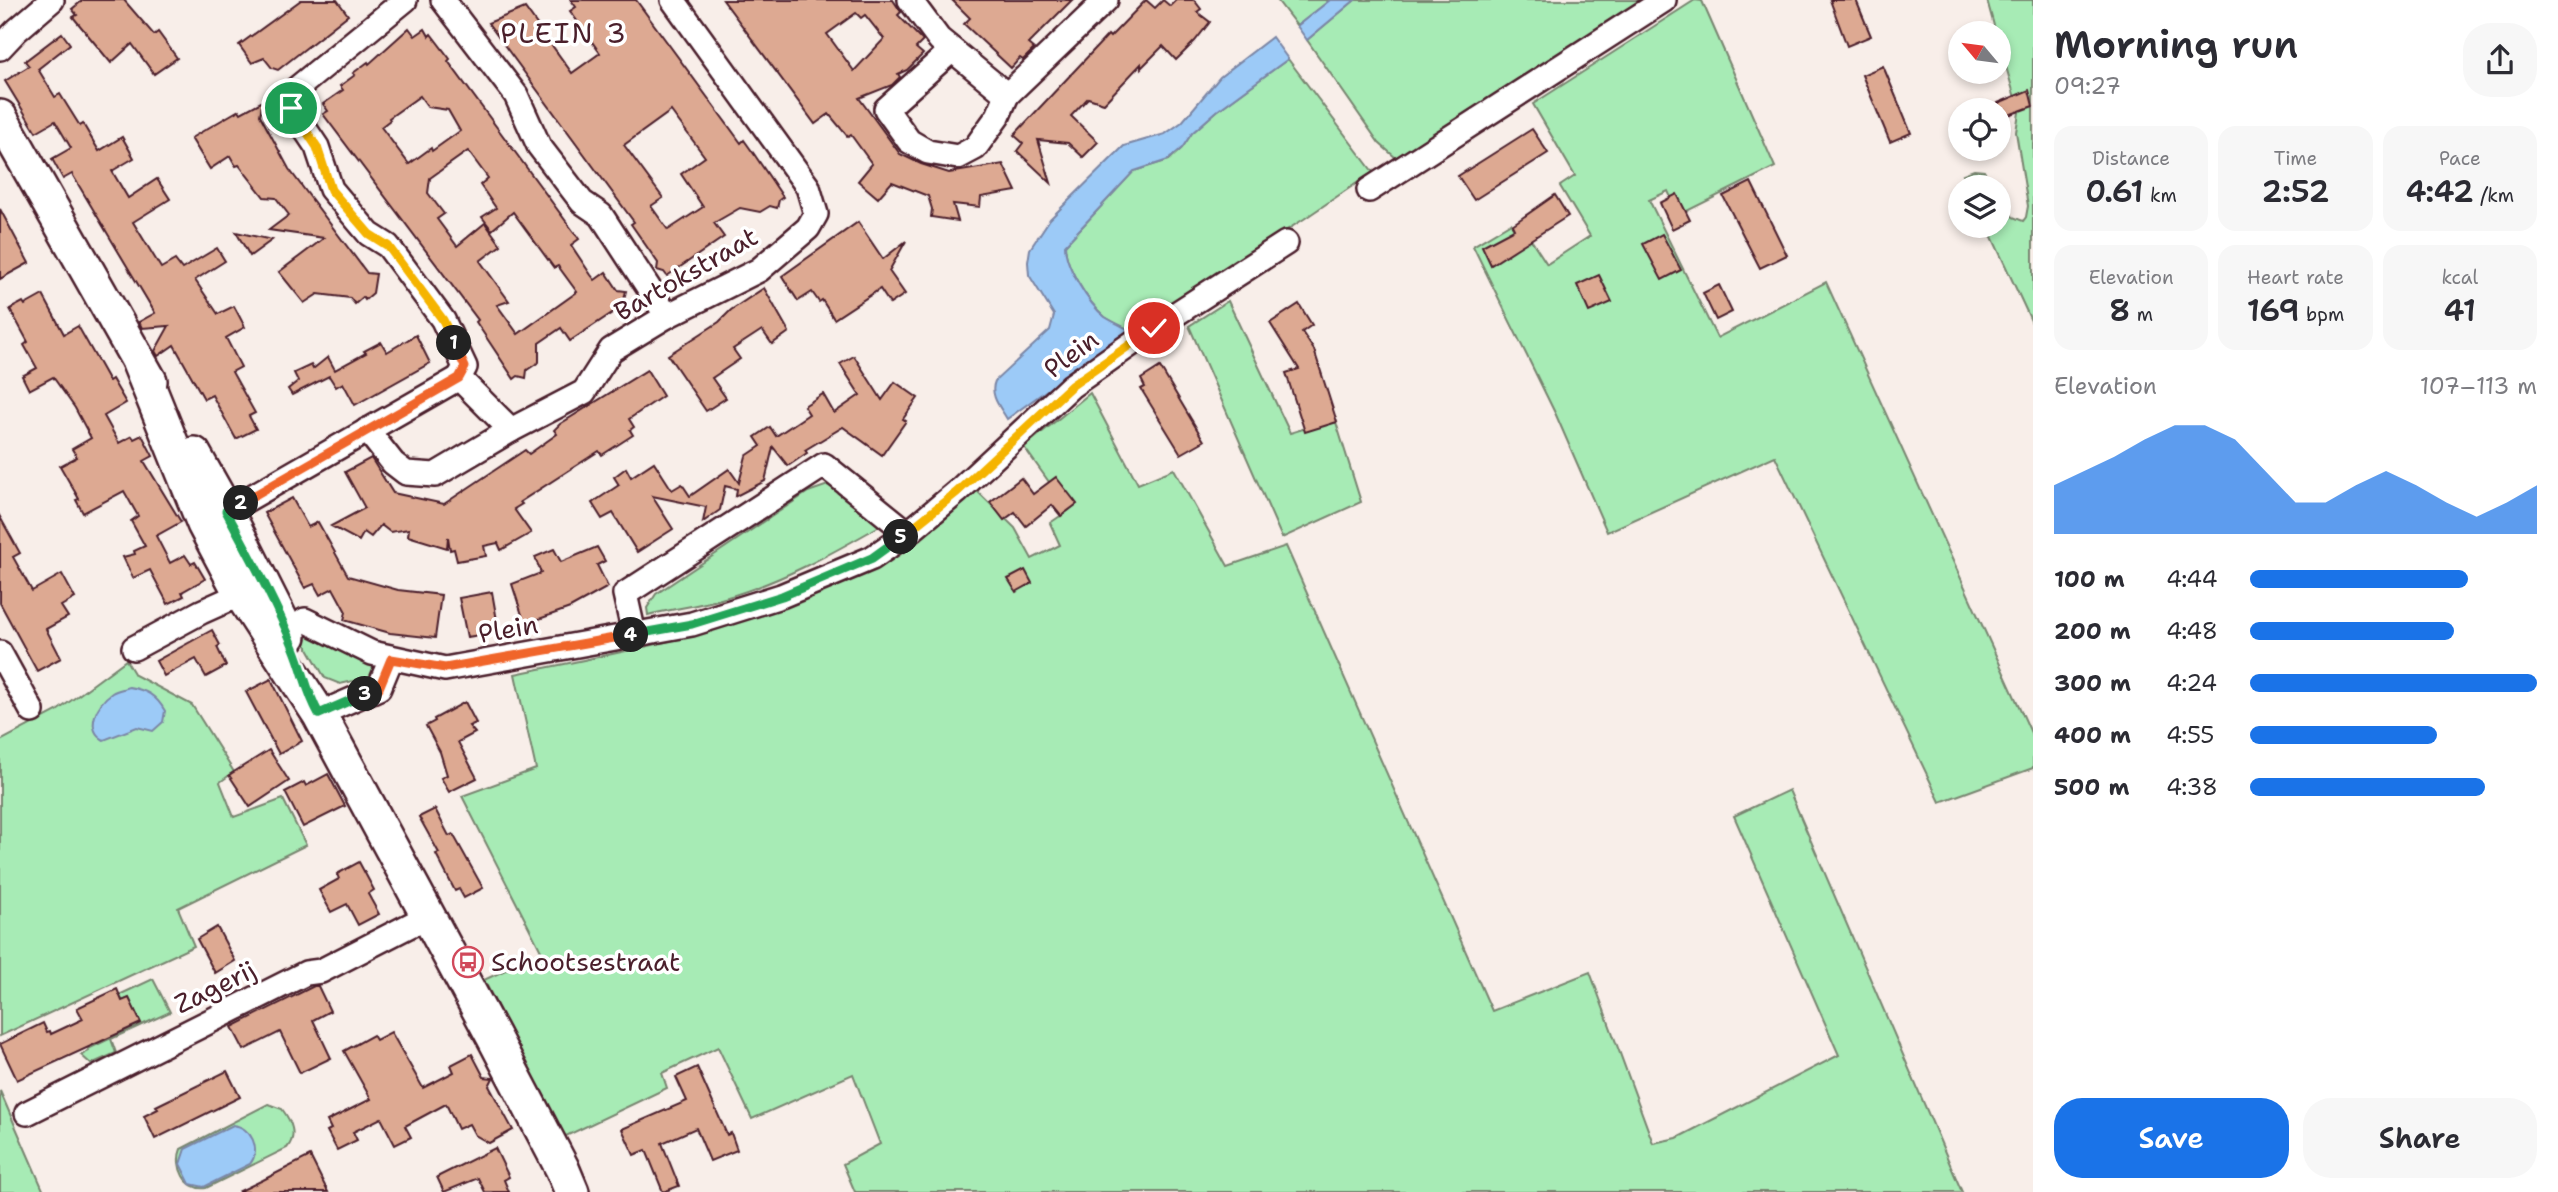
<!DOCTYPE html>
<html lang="en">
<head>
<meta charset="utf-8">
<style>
	body { margin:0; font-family:"Shantell Sans",sans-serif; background:#f7f7f7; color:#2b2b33; height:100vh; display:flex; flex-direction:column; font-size:26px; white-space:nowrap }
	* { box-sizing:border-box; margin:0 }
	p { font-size:23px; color:#7c7c81 }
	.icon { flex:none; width:38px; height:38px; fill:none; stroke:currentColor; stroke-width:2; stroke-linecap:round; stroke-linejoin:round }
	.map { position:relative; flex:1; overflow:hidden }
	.panel { display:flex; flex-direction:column; background:#fff; width:525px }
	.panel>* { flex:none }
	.needle { width:46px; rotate:299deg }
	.tools { position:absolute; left:1948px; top:21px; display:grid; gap:14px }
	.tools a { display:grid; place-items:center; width:63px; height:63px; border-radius:50%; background:#fff; box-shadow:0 4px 10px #0003; font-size:35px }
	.pin { position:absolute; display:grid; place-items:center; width:60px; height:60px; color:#fff; margin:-30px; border:4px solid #fff; border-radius:50%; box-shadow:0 2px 7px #0007 }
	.km { position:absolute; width:35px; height:35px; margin:-18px; border-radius:50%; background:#222; color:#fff; font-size:19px; line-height:35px; text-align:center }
	.round { display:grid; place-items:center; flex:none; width:74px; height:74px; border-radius:28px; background:#f7f7f7 }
	.summary { display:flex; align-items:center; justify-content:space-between; height:119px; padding:0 21px }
	h1 { font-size:38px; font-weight:600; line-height:52px }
	.figures { display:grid; grid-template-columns:repeat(3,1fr); gap:10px; height:119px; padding:7px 21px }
	.figures div { display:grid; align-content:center; border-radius:18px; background:#f7f7f7; text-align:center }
	.figures b { font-size:30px; font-weight:600 }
	.figures small { font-size:19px; font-weight:400 }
	.figures p { font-size:19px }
	.chart { height:196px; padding:14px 21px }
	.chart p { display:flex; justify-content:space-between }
	.chart svg { width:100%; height:126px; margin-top:7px; fill:#1a73e8; opacity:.7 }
	.primary-button { display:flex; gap:14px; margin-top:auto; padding:14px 21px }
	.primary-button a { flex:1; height:80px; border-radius:28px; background:#1a73e8; color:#fff; font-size:28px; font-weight:600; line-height:80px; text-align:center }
	.primary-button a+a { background:#f7f7f7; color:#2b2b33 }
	ul { padding:0 21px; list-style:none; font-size:23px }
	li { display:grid; grid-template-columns:112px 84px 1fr; align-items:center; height:52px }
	li i { height:18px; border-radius:9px; background:#1a73e8 }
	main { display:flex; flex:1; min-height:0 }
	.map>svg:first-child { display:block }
</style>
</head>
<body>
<main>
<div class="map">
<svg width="2033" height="1192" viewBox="0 0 2033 1192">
	<rect width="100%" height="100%" fill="#f8eee9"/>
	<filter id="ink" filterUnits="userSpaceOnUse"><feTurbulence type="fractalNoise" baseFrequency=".0143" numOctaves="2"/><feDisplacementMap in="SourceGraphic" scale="14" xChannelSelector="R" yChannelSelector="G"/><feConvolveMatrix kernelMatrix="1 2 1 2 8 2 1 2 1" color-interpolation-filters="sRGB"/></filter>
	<g filter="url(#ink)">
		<!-- green -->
		<g fill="#a7ebb5" stroke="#788570" stroke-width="2">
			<path d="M1277 0H1330L1297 26Z"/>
			<path d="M1355 0H1643L1396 158 1379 143 1307 40Z"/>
			<path d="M1695 0 1702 1 1775 167 1679 215 1668 191 1649 200 1717 338 1826 282 2033 737V768L1940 802 1775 456 1607 532 1556 415 1473 246 1511 223 1523 242 1530 238 1547 264 1590 236 1560 186 1575 176 1533 104Z"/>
			<path d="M1987 0H2033V325L1987 226H1998L1999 197 2013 217 2023 221 2026 217 2028 206 2016 132 2019 112 1999 42 1998 33H1996Z"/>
			<path d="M1288 59 1373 172 1304 219 1130 330C1122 326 1113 322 1105 317 1088 303 1065 266 1065 245L1134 171 1169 160 1182 148 1192 133 1217 111Z"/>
			<path d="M1974 170 1984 171 1993 187H1969L1963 174Z"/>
			<path d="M1228 301 1290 433 1335 419 1361 502 1282 538 1189 326Z"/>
			<path d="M1090 393 1138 484 1174 469 1228 566 1286 546 1492 1011 1590 972 1653 1143 1677 1138 1839 1055 1734 816 1789 790 1962 1192H855L843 1164 880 1144 853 1074 752 1119 718 1047 662 1073 667 1088 564 1137 484 980 542 953 462 796 536 769 515 674C675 641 856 611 976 490L1015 528 1032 559 1060 545 1050 523 1069 510 1024 447Z"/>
			<path d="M831 484 883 524C831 554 779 583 721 599 697 606 672 609 648 615L647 608 656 594 808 492Z"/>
			<path d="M293 622 380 664 385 674 340 684 325 678Z"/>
			<path d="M126 660 135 675 192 705 234 772 220 782 234 817 283 799 306 845 178 908 194 946 0 1036V741L57 711Z"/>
			<path d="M153 979 170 1012 111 1039 116 1053 91 1064 81 1055 89 1051 88 1049 141 1024 129 998 123 1001 119 995Z"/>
			<path d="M0 1091 44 1192H0Z"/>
			<path d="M268 1104 282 1109C291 1121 298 1135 287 1148L206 1188C185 1191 174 1166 181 1149Z"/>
		</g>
		<!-- water -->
		<g fill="#9ccaf7" stroke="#7b86a5" stroke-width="2">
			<path d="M1330 0H1355L1307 40 1297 26Z"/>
			<path d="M1272 37 1288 59 1217 111 1192 133 1182 148 1168 160 1134 171 1065 245C1065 266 1088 303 1105 317 1113 322 1122 326 1130 330L1007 419C1000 407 989 395 995 381L1050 330 1054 315 1029 275 1028 262 1030 249 1050 219 1124 146 1165 134 1182 122 1220 77Z"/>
			<path d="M129 687C146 690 156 695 165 711L163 722 153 731 137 727 104 740C84 729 97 703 112 693 117 690 124 689 129 687Z"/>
			<path d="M233 1125C251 1127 262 1149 250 1164L204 1187 190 1184 180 1164 185 1149Z"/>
		</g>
		<!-- building -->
		<g fill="#dda992" stroke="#4a1f2b" stroke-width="2" fill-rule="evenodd">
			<path d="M83 0H124L154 35 158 32 177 58 154 74 132 44 111 63 73 17 77 15 72 9Z"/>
			<path d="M301 0H337L348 15 278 70 272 68 264 58 252 63 239 45Z"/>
			<path d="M571 0H636L741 143 744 140 754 154 783 197 779 200 777 208 770 206 760 212 740 208 714 223 724 237 667 276 664 272 657 270 658 263 631 224 634 222 488 23 525 8 572 73 600 53 570 11 576 7ZM671 111 705 157 681 174 703 207 668 230 651 206 663 198 624 145Z"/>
			<path d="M723 0H893L901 12 898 15 923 41 916 48 923 54 907 70 898 74 900 77 892 85 859 98 900 154 921 164 949 173 1003 164 1016 191 981 197 980 207 953 204 958 221 931 217 932 209 928 196 892 182 878 198 858 181 872 164 851 135 848 137 829 114 815 124ZM856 13 861 18 865 15 884 39 854 71 827 34Z"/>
			<path d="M952 0H1072L1028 44 1034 49 1023 60 1020 58 1011 68 964 24 970 18Z"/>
			<path d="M1146 0 1155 8 1163 0 1170 6 1176 0H1194L1201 9 1197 12 1210 22 1195 41 1176 60 1163 46 1141 68V64L1104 103 1088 98 1071 116 1098 142 1083 157 1068 143 1038 140 1051 183 1017 151 1023 143 1014 135 1108 35 1110 37Z"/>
			<path d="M1830 0H1856L1871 36 1847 46Z"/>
			<path d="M409 28 415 36 425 29 429 36 431 34 450 59 448 61 579 239 571 245 591 275 595 280 606 272 618 290 626 291 624 299 627 303 570 341 561 328 539 343V362L527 370 526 378 518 376 514 379 476 322 478 320 323 114 328 111 323 104 343 90 340 86 355 75 353 73 368 62 369 64ZM420 96 428 107 448 110 460 131 432 151 431 148 409 164 381 127 390 120 389 118ZM468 151 488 178 480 185 496 208 482 217 492 230 513 212 554 268 558 266 577 292 518 334 497 305 509 301 480 261 501 245 485 223 457 246 437 219 444 214 428 193 430 178Z"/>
			<path d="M62 33 70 44 38 69 55 97 60 94 80 126 83 124 99 151 122 137 134 158 112 171 128 198 157 179 170 199 133 222 161 268 175 260 182 269 217 248 225 261 195 280 218 314 234 306 245 327 226 338 241 367 232 372 255 413 249 416 256 429 236 439 212 395 204 399 174 345 158 356 155 351 169 326 142 328 139 322 155 313 72 174 63 179 52 159 71 148 55 121 36 132 5 81 29 66 25 61Z"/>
			<path d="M1883 66 1911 133 1890 142 1862 75Z"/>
			<path d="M2029 90 2033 106 1998 119V103Z"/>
			<path d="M263 101 260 115 289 169 367 273 376 274 373 293 365 300 363 297 355 304 350 298 318 294 304 303 279 272 324 238 269 230 289 215 276 198 264 197 239 165 236 166 230 156 210 169 191 138 239 110 241 113Z"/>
			<path d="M1532 129 1548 153 1474 200 1458 176Z"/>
			<path d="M1751 182 1787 255 1760 268 1723 196Z"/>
			<path d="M1677 194 1690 220 1672 229 1660 203Z"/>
			<path d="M1555 195 1568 216 1491 265 1482 246 1514 229 1512 225Z"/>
			<path d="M0 209 29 263 0 279Z"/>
			<path d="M858 222 883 259 906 241 889 271 905 294 890 304 880 289 834 319 822 300 819 302 812 292 798 301 782 276Z"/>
			<path d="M236 232 272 240 250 256Z"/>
			<path d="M1662 234 1681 270 1662 280 1643 244Z"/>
			<path d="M1599 275 1612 302 1589 312 1577 285Z"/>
			<path d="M1719 285 1732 312 1716 320 1703 293Z"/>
			<path d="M764 288 789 332 772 344 762 330 733 349 740 359 712 378 726 398 706 411 668 355 719 322 731 310Z"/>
			<path d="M43 295 64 334 78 326 109 381 112 379 126 403 104 416 119 443 132 436 134 439 142 435 153 456 144 461 181 522 156 536 170 563 185 555 191 564 195 562 205 579 182 592 184 596 168 604 150 570 133 578 123 557 135 554 134 551 145 546 131 521 138 516 124 491 83 513 76 500 79 499 60 466 77 457 72 449 91 438 75 408 53 377 29 390 22 376 37 368 24 345 28 342 10 309 23 302 25 305Z"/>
			<path d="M1299 304 1312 325 1302 332 1314 350 1337 422 1305 432 1286 373 1299 369 1270 323Z"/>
			<path d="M416 335 430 363 355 405 343 383 336 387 329 376 292 395 288 389 298 381 294 373 311 365 313 369 328 357 335 370 366 353 364 351 381 342 387 352Z"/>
			<path d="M854 356 882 400 895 382 918 398 903 419 906 421 882 455 843 427 805 450 807 453 788 466 773 447 765 481 736 496 737 489 725 486 720 510 703 522 706 507 652 496 673 529 637 552 613 513 602 519 592 503 619 485 614 477 626 468 631 477 654 462 672 490 682 484 690 496 729 469 739 483 746 456 761 446 755 437 770 427 776 436 809 414 804 406 823 394 834 413 860 395 840 364Z"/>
			<path d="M1160 367 1204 441 1181 454 1141 389 1145 387 1141 379Z"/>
			<path d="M647 370 663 396 629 419 634 427 630 430 633 435 602 455 599 451 520 502 522 504 514 509 531 533 501 550 498 543 484 546 486 556 457 561 454 549 450 550 448 537 447 548 408 536 409 529 390 532 381 525 371 537 364 532 359 541 331 526 365 508 345 472 371 458 393 493 444 504 525 450 529 454 557 434 554 430 560 424Z"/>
			<path d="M1056 477 1077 504 1061 516 1052 505 1026 526 1015 512 1004 520 990 502 1021 478 1033 494Z"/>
			<path d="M292 498 308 527 318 522 348 576 398 590 441 595 435 638 390 633 344 620 346 612 333 588 320 595 314 584 305 588 264 513Z"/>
			<path d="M0 517 20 553 13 557 32 591 62 574 75 598 61 606 68 617 46 629 61 658 37 671 0 603Z"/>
			<path d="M597 547 605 561 597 565 608 587 570 608 525 624 512 584 541 573 535 557 554 549 561 562Z"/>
			<path d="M1025 570 1032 583 1016 592 1008 579Z"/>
			<path d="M492 592 499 632 467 637 459 598Z"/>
			<path d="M212 630 220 645 217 647 226 666 206 677 196 659 164 676 156 661Z"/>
			<path d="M271 679 302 741 279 754 246 692Z"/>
			<path d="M465 702 476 723 469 726 475 733 458 742 477 778 449 792 441 778 447 775 440 752 426 726 435 721 434 719Z"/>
			<path d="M269 750 289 781 250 807 229 775Z"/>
			<path d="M328 774 345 806 303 827 285 792 304 782 306 786Z"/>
			<path d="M435 809 449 836 453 834 483 888 464 898 459 889 455 891 436 854 439 853 419 817Z"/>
			<path d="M359 862 374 890 368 894 379 914 358 925 347 904 331 912 319 890 339 879 337 874Z"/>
			<path d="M217 927 235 961 215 973 197 939Z"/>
			<path d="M314 986H318L330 1011 313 1020 331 1058 300 1073 280 1032 244 1050 232 1027Z"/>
			<path d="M117 989 122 1001 129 998 141 1023 17 1080 0 1044 43 1023 47 1032 50 1031 51 1034 83 1019 77 1008Z"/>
			<path d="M391 1032 423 1088 454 1072 451 1065 472 1054 484 1077 493 1078 489 1086 513 1130 489 1143 475 1135 469 1124 458 1129 446 1104 405 1126 411 1137 395 1145 381 1118 353 1132 357 1140 337 1150 327 1131 331 1129 327 1121 371 1099 344 1051 373 1035 376 1040Z"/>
			<path d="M697 1067 727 1135 731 1133 737 1150 710 1161 696 1128 662 1143 679 1186 663 1192 646 1150 634 1155 622 1129 687 1101 676 1077Z"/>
			<path d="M227 1071 240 1097 155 1139 144 1116 158 1109 156 1106Z"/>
			<path d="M495 1148 509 1177 504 1180 509 1192H485L478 1178 444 1192 437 1177Z"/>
			<path d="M310 1156 328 1192H238L263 1180Z"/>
		</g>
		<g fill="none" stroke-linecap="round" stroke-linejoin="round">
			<!-- minor casing -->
			<g stroke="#4a1f2b" stroke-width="28">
				<g id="minor">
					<path d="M405 0 290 94 291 108 317 147 331 189 369 234 388 246 443 320 465 367 459 378"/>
					<path d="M443 0 516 95 539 146 582 202 601 215 667 316"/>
					<path d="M910 0 939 39 1007 95 1106 0"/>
					<path d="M0 48 16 31 52 0"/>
					<path d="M952 50 886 109 909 141 928 152 958 157 975 148 998 116 1007 95"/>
					<path d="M1369 190 1664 0"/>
					<path d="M367 430 393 463 406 473 435 475 511 430 584 392 611 350 667 316 759 270 808 228 816 214 808 187 673 0"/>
					<path d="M213 519 459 378 511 430"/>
					<path d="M305 620 372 653 445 669 692 624 781 596 872 558 908 533 957 492 1071 386 1154 328 1286 243"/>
					<path d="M634 634 625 594 824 465 908 533"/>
					<path d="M134 648 201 612 241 594 254 599"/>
					<path d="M0 653 32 711"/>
					<path d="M319 714 379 688 391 659"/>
					<path d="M27 1113 306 973 321 971 428 916"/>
				</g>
			</g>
			<!-- secondary casing -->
			<g stroke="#4a1f2b" stroke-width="38">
				<g id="secondary">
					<path d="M0 117 150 381"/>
					<path d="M139 363 204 524 241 594 319 714 493 1036 562 1168 572 1192"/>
					<path d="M194 454 226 511 289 636"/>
				</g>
			</g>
			<!-- minor -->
			<use href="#minor" stroke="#fff" stroke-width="23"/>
			<!-- secondary -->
			<use href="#secondary" stroke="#fff" stroke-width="33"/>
		</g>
	</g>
	<g fill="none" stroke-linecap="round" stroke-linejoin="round" filter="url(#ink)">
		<!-- split-1 casing -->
		<g stroke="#fff" stroke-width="14">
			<path id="split-1" d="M291 108 317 147 331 190 369 234 388 246 443 320 454 343"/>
		</g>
		<!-- split-2 casing -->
		<g stroke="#fff" stroke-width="14">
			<path id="split-2" d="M241 503 459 378 465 367 454 343"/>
		</g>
		<!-- split-3 casing -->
		<g stroke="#fff" stroke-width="14">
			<path id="split-3" d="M241 503 226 511C250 556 275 601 294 648 304 672 306 691 319 714L365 694"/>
		</g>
		<!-- split-4 casing -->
		<g stroke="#fff" stroke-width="14">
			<path id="split-4" d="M365 694 379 688 391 659 445 668 631 635"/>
		</g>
		<!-- split-5 casing -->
		<g stroke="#fff" stroke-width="14">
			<path id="split-5" d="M631 635 692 624 782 596 872 558 901 537"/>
		</g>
		<!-- split-6 casing -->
		<g stroke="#fff" stroke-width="14">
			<path id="split-6" d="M901 537 957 492 1071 386 1154 328"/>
		</g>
		<!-- split-1 -->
		<use href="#split-1" stroke="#f5b400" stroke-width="9"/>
		<!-- split-2 -->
		<use href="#split-2" stroke="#f0652b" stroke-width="9"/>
		<!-- split-3 -->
		<use href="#split-3" stroke="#22a559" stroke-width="9"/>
		<!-- split-4 -->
		<use href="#split-4" stroke="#f0652b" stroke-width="9"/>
		<!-- split-5 -->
		<use href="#split-5" stroke="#22a559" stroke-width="9"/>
		<!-- split-6 -->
		<use href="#split-6" stroke="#f5b400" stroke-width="9"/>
	</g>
	<!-- icons -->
	<defs>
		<g id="bus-ring" transform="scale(1.575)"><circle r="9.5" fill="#fff" stroke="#d1495b" stroke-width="1.5"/><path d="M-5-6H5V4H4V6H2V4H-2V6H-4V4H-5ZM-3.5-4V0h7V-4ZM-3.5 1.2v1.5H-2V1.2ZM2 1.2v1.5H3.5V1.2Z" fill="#d1495b"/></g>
	</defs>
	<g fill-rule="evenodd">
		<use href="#bus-ring" x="468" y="962"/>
	</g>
	<g text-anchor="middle" stroke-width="7" stroke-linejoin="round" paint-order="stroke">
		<!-- street labels -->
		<g font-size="26" fill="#4a1f2b" stroke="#fff">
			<text transform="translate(686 274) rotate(-30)" y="9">Bartokstraat</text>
			<text transform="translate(1071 354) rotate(-37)" y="9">Plein</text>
			<text transform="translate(508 629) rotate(-10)" y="9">Plein</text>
			<text transform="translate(215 987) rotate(-26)" y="9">Zagerij</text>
		</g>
		<!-- poi labels -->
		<g font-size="26" fill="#4a1f2b" stroke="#fff" text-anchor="start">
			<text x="491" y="971">Schootsestraat</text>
		</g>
		<!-- neighbourhood labels -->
		<g font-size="28" letter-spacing="2" fill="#4a1f2b" stroke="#fff">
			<text x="564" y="43">PLEIN 3</text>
		</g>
	</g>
</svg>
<div class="tools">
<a><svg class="needle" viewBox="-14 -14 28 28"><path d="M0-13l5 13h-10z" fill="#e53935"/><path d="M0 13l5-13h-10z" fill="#7c7c81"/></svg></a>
<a><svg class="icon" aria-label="locate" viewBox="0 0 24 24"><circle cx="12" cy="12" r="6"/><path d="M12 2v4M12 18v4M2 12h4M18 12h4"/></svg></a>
<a><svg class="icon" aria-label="layers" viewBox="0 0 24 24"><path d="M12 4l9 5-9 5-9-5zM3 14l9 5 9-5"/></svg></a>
</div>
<div class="pin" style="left:291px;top:108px;background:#1e9e55"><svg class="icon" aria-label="arrive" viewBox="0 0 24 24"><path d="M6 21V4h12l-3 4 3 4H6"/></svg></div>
<div class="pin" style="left:1154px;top:328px;background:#d93025"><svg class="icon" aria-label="check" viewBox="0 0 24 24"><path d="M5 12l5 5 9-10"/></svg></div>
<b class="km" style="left:454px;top:343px">1</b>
<b class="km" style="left:241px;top:503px">2</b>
<b class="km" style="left:365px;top:694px">3</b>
<b class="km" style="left:631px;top:635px">4</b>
<b class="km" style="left:901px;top:537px">5</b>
</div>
<section class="panel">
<div class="summary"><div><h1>Morning run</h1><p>09:27</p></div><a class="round"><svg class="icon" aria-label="share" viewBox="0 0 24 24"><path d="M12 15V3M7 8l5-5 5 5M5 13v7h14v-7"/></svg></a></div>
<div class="figures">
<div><p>Distance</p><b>0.61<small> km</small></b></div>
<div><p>Time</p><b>2:52</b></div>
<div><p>Pace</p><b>4:42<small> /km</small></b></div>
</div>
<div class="figures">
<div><p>Elevation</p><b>8<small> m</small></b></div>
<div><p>Heart rate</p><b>169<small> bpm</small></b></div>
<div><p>kcal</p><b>41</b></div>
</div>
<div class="chart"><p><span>Elevation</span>107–113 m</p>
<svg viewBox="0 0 160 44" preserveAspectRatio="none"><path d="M0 44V27L10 22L20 17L30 11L40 6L50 6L60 11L70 22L80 33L90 33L100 27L110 22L120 27L130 33L140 38L150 33L160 27V44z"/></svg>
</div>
<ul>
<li><b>100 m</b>4:44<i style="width:76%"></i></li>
<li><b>200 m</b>4:48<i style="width:71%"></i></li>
<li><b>300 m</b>4:24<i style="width:100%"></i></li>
<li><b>400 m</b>4:55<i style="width:65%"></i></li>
<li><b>500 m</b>4:38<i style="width:82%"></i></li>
</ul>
<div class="primary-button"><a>Save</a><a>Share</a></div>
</section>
</main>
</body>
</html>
